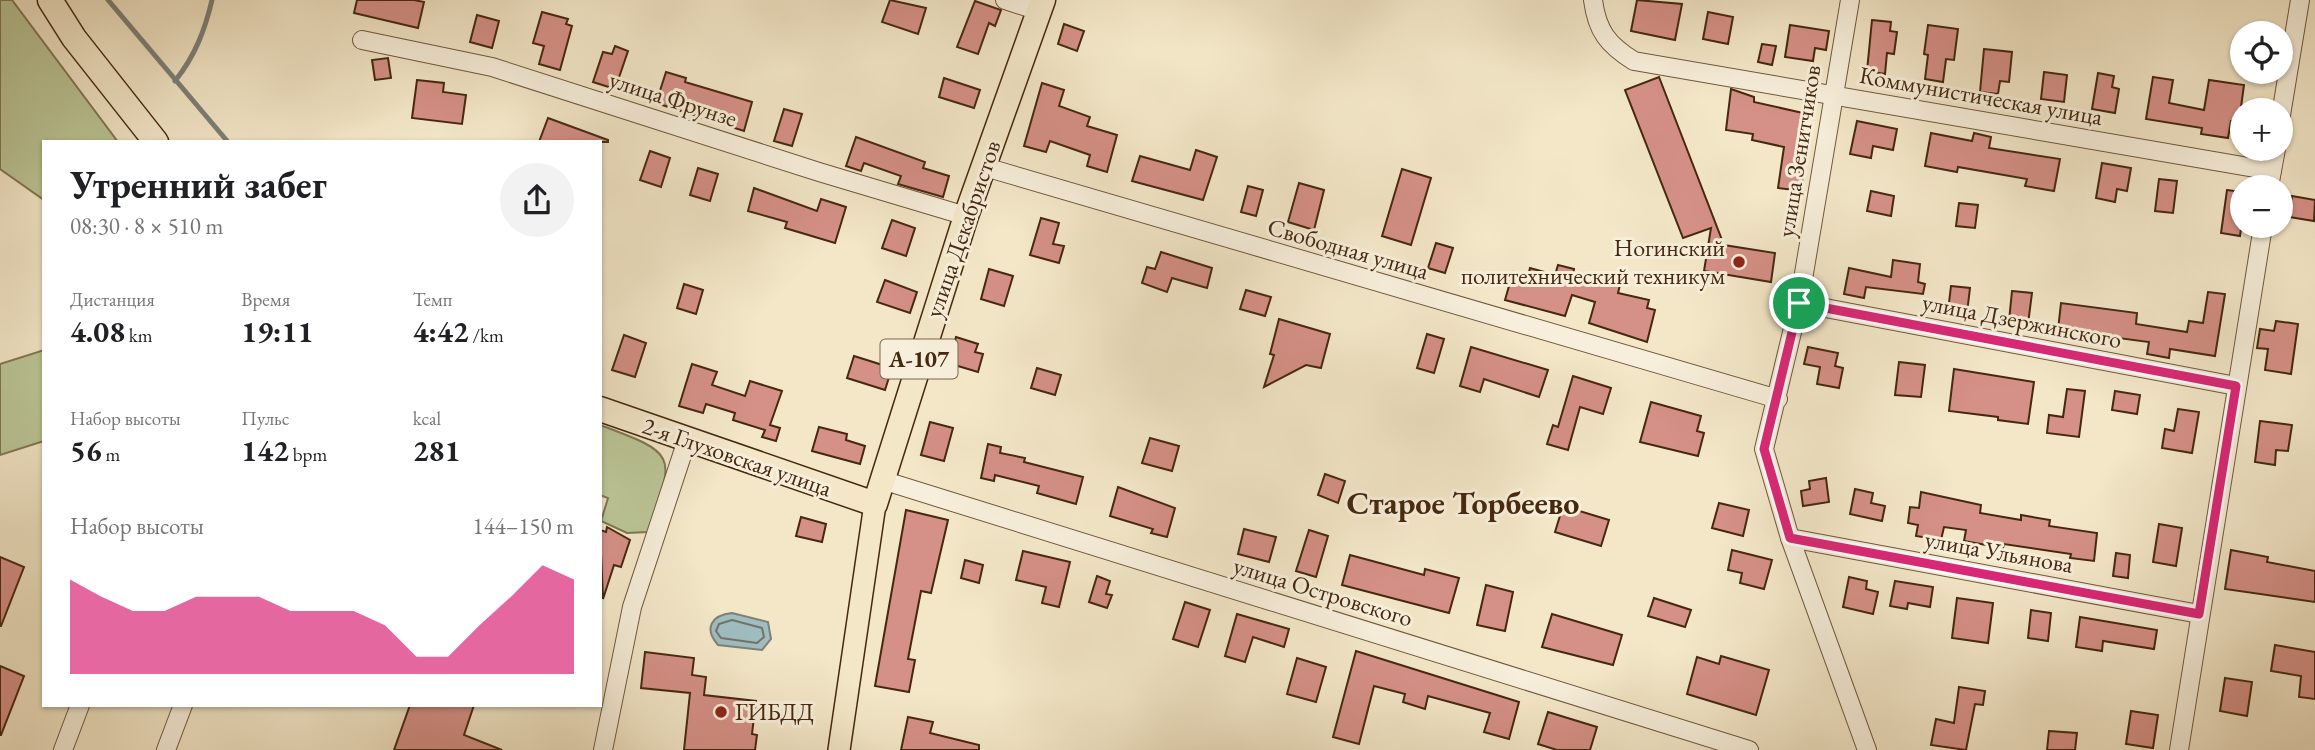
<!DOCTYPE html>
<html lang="ru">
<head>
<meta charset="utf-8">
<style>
	body { margin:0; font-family:"EB Garamond",serif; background:#f2f2f2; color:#202124; height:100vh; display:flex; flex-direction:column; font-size:26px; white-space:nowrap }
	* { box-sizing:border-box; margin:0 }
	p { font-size:23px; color:#757577 }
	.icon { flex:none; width:38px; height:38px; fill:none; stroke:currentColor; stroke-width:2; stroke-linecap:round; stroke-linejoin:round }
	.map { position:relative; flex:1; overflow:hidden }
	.sheet { position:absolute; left:42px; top:140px; width:560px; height:567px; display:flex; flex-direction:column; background:#fff; border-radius:0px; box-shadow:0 2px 5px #0004 }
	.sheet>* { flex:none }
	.buttons { position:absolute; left:2230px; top:21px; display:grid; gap:14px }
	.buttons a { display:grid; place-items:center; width:63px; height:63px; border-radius:50%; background:#fff; box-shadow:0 2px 5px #0004; font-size:35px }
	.pin { position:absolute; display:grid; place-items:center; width:60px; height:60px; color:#fff; margin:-30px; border:4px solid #fff; border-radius:50%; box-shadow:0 2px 7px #0007 }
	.round { display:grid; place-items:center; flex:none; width:74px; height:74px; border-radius:37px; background:#f2f2f2 }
	.summary { display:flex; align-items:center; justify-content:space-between; height:119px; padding:0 28px }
	h1 { font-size:38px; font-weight:700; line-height:52px }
	.metrics { display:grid; grid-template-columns:repeat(3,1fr); gap:10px; height:119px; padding:7px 28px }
	.metrics div { display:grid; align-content:center }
	.metrics b { font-size:30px; font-weight:700 }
	.metrics small { font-size:19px; font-weight:400 }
	.metrics p { font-size:19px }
	.chart { height:196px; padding:14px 28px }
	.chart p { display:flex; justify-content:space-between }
	.chart svg { width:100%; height:126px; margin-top:7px; fill:#db2777; opacity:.7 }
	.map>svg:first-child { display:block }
</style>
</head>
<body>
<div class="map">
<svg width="2315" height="750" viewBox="0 0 2315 750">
	<rect width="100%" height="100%" fill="#f3e7c8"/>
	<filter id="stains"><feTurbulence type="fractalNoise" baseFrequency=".00286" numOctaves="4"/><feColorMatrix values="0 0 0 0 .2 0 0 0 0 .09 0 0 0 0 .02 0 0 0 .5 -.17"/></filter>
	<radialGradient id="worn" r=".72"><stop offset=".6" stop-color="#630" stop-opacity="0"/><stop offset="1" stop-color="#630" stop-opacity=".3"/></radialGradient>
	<!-- green -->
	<g fill="#bbc596" stroke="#807652" stroke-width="2">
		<path d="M0 0H12L118 142H44V200L0 169Z"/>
		<path d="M44 350V441L0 455V364Z"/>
		<path d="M600 425C679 454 675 455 648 532L627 533 601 521 608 498 600 495Z"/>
	</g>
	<!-- water -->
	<path fill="#a0bdc0" stroke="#7c8179" stroke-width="2" d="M732 613 768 622 771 639 762 650 718 645C703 628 712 615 732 613Z"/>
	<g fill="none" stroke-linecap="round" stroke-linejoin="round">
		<!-- shore -->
		<path stroke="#737268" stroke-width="2" d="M732 620 762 628 764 637 757 643 721 638 716 631 719 624Z"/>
		<!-- stream -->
		<g stroke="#7c8179" stroke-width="5">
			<path d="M108 0 228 142"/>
			<path d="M175 81C195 56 205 30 212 0"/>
		</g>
	</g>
	<!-- building -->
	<g fill="#d59087" stroke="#46280f" stroke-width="2">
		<path d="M357 0H414L424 2 418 28 354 13Z"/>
		<path d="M890 0 926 8 918 34 882 22Z"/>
		<path d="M1637 0 1682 4 1675 40 1631 31Z"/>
		<path d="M975 1 1001 10 995 26 989 23 978 54 957 47Z"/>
		<path d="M542 12 568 19 566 24 572 26 560 70 539 64 544 46 533 43Z"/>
		<path d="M1708 12 1733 17 1728 44 1703 39Z"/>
		<path d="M477 15 499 21 492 48 470 42Z"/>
		<path d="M1872 20 1891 22 1890 31 1897 32 1894 54 1887 53 1885 74 1867 71Z"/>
		<path d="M1064 24 1084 31 1077 51 1058 44Z"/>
		<path d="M1790 25 1829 31 1826 50 1815 48 1813 61 1785 57Z"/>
		<path d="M1928 25 1958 29 1954 60 1946 59 1943 82 1925 79 1928 55 1924 54Z"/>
		<path d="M1762 44 1776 46 1772 65 1758 62Z"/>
		<path d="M615 46 628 51 615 89 593 82 603 52 612 54Z"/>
		<path d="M1984 49 2012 52 2009 82 2000 81 1998 94 1980 92Z"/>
		<path d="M388 58 391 78 375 80 372 60Z"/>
		<path d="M666 72 686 78 685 82 752 102 744 131 656 103Z"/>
		<path d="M2044 72 2067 75 2064 102 2041 99Z"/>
		<path d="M2098 73 2114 76 2112 87 2119 89 2115 113 2092 109Z"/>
		<path d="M1659 77 1724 245 1775 253 1771 282 1704 271 1711 228 1683 238 1625 90Z"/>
		<path d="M2153 77 2173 80 2169 103 2204 110 2209 80 2244 85 2239 122 2231 121 2228 138 2201 134 2202 128 2146 119Z"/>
		<path d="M944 78 980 90 974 108 939 97Z"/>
		<path d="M417 80 444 83 443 92 466 95 462 124 412 118Z"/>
		<path d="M1042 83 1064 90 1059 106 1090 117 1087 126 1117 135 1107 172 1087 166 1090 155 1050 141 1046 152 1024 146Z"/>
		<path d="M1731 89 1754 97V102L1803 113 1800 130 1808 132 1799 173 1803 174 1801 191 1778 188 1784 147 1752 140 1753 134 1726 130Z"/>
		<path d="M784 109 802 114 792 146 774 141Z"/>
		<path d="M548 118 608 140V142H539Z"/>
		<path d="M1857 121 1897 129 1893 150 1873 146 1871 158 1850 154Z"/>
		<path d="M1931 133 1972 141 1974 133 1991 137 1989 148 2060 159 2054 191 2025 186 2027 179 1958 167 1957 172 1925 166Z"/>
		<path d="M856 137 925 162 923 168 949 176 943 197 898 184 901 176 864 163 861 171 846 166Z"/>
		<path d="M1196 150 1217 157 1203 200 1132 181 1140 156 1190 170Z"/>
		<path d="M650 151 670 158 661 187 640 180Z"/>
		<path d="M2102 163 2131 168 2127 191 2117 189 2115 202 2096 198Z"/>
		<path d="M698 168 718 174 710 201 690 195Z"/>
		<path d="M1402 169 1431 178 1411 245 1382 236Z"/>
		<path d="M2159 179 2177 181 2173 213 2155 211Z"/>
		<path d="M1299 183 1324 190 1314 230 1288 222Z"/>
		<path d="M1248 186 1263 190 1256 216 1241 212Z"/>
		<path d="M754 188 817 211 821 199 846 207 835 243 785 228 787 222 748 211Z"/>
		<path d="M2227 190 2242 192 2237 221 2242 222 2240 236 2221 233Z"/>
		<path d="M1871 191 1894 196 1891 216 1867 211Z"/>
		<path d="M2292 196 2315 200 2314 221 2289 217Z"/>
		<path d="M1959 203 1978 205 1975 228 1956 226Z"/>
		<path d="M1041 218 1059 223 1053 244 1064 246 1059 263 1030 255Z"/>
		<path d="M892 220 915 228 906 256 882 248Z"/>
		<path d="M1436 243 1453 248 1445 273 1428 268Z"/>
		<path d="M1161 252 1212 268 1207 288 1172 278 1167 292 1142 283 1147 267 1155 269Z"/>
		<path d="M1893 260 1920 264 1918 282 1925 284 1923 294 1866 287 1864 298 1844 294 1849 268 1891 277Z"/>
		<path d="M1558 265 1574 269 1572 278 1599 285 1601 279 1620 285 1618 293 1649 300 1647 308 1655 310 1647 342 1589 323 1595 302 1572 295 1565 316 1505 300 1513 272 1528 276 1530 268 1555 275Z"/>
		<path d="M989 269 1013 276 1004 306 981 299Z"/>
		<path d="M885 280 917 292 910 313 877 302Z"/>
		<path d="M684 284 703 290 696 314 677 308Z"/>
		<path d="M1951 286 1970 288 1967 313 1948 311Z"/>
		<path d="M1246 290 1271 297 1265 316 1240 309Z"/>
		<path d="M2012 291 2032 293 2028 324 2009 321Z"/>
		<path d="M2208 292 2225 294 2215 356 2170 349 2169 358 2147 354 2149 342 2058 330 2061 303 2137 313 2136 324 2187 332 2189 321 2203 323Z"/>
		<path d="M1279 319 1330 334 1321 368 1306 365 1264 387 1274 355 1270 354Z"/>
		<path d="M2276 321 2298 324 2291 374 2265 370 2268 349 2257 348 2260 329 2274 331Z"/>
		<path d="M1427 334 1444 339 1434 373 1417 368Z"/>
		<path d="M624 335 646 343 635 377 612 370Z"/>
		<path d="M956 337 978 344 975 352 983 354 978 372 948 363Z"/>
		<path d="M1471 347 1548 370 1539 397 1484 379 1480 392 1460 386Z"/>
		<path d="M1808 347 1838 353 1835 366 1843 368 1839 388 1817 384 1820 367 1804 364Z"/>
		<path d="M854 356 892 368 885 390 847 378Z"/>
		<path d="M1899 362 1925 365 1921 397 1895 395Z"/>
		<path d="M692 364 717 372 712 385 745 396 750 381 782 391 770 425 780 428 776 441 762 437 765 430 733 420 735 413 706 404 703 413 679 406Z"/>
		<path d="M1037 368 1061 375 1055 395 1031 388Z"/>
		<path d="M1954 369 2034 382 2028 424 1998 420V417L1949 411Z"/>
		<path d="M1573 376 1611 388 1603 414 1580 407 1568 450 1547 444 1553 425 1558 427Z"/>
		<path d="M2067 389 2085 391 2079 437 2047 433 2049 415 2063 417Z"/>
		<path d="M2115 391 2140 395 2137 414 2112 410Z"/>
		<path d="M1651 402 1701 416 1697 431 1704 433 1698 456 1640 442Z"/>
		<path d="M2178 409 2199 412 2192 453 2162 448 2165 429 2174 431Z"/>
		<path d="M2260 421 2292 425 2288 451 2276 450 2275 465 2255 462Z"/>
		<path d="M930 422 953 428 944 461 921 455Z"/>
		<path d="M819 427 847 434 846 440 865 446 860 464 812 451Z"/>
		<path d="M1150 438 1179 446 1172 471 1142 463Z"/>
		<path d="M988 444 1001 447 1000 453 1025 458 1024 462 1083 477 1076 504 1037 493 1039 486 995 475 994 481 981 478Z"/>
		<path d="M1325 474 1345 481 1338 503 1318 495Z"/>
		<path d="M1826 478 1829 502 1803 506 1801 491 1810 489 1809 481Z"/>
		<path d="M1118 487 1175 508 1167 537 1151 533 1153 529 1110 516Z"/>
		<path d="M1855 489 1873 493 1871 503 1885 506 1882 521 1850 514Z"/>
		<path d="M1921 492 1981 505 1980 513 2021 520V515L2050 520 2049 526 2097 533 2094 561 2070 558 2071 554 2004 544 2003 548 1964 541 1966 530 1944 527 1941 540 1916 536 1918 525 1908 523 1910 507 1919 508Z"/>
		<path d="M1719 503 1749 510 1743 536 1712 528Z"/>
		<path d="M1563 506 1609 520 1601 546 1555 532Z"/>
		<path d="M906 510 948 520 931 593 921 591 908 659 915 660 909 692 875 686Z"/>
		<path d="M801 517 826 524 822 542 796 536Z"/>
		<path d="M2159 524 2182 528 2176 566 2153 562Z"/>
		<path d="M607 527 630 540 621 567 614 565 603 599 600 530 606 532Z"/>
		<path d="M1244 529 1276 537 1269 562 1238 554Z"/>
		<path d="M1309 530 1328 536 1316 577 1296 571Z"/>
		<path d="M1732 550 1772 560 1764 589 1740 583 1742 573 1728 570Z"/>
		<path d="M2231 550 2268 557 2267 562 2315 571V602L2225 589Z"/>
		<path d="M1023 551 1070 562 1059 607 1042 603 1046 587 1016 580Z"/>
		<path d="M2116 553 2130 555 2128 578 2113 576Z"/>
		<path d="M1350 555 1424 575 1425 569 1459 578 1449 613 1342 585Z"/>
		<path d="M0 557 24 567 1 626H0Z"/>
		<path d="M965 560 983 565 979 583 961 578Z"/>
		<path d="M1097 576 1110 581 1106 594 1112 595 1107 608 1089 602Z"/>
		<path d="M1849 577 1867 581 1866 589 1878 592 1873 614 1843 607Z"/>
		<path d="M1895 581 1933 587 1930 607 1908 603 1907 609 1890 606Z"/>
		<path d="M1486 585 1513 592 1505 631 1477 625Z"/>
		<path d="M1654 598 1691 610 1685 627 1648 616Z"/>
		<path d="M1957 598 1993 603 1988 643 1952 638Z"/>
		<path d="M1185 602 1210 610 1198 647 1173 639Z"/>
		<path d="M2031 610 2051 613 2048 641 2028 638Z"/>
		<path d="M1237 614 1289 629 1284 647 1253 637 1245 662 1225 656Z"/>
		<path d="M1552 614 1622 635 1613 665 1542 647Z"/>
		<path d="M2080 617 2157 630 2154 649 2103 641 2102 651 2076 647Z"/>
		<path d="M2275 645 2315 652V699L2299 697 2301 676 2271 671Z"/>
		<path d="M1356 651 1519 702 1509 739 1484 732 1490 713 1428 696 1425 709 1403 702 1405 694 1374 686 1359 744 1333 737Z"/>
		<path d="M645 652 694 658 692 675 706 677 704 695 756 701 752 734 757 735 755 750H684L690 693 641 688Z"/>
		<path d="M1721 656 1769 670 1756 715 1687 694 1697 657 1719 664Z"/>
		<path d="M1297 658 1326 667 1316 702 1287 694Z"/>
		<path d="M0 666 24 676 1 735H0Z"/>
		<path d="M2225 678 2252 682 2247 716 2220 711Z"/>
		<path d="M1959 687 1985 691 1983 705 1975 704 1966 750 1931 745 1936 719 1954 723Z"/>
		<path d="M410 705H474L464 735 502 750H394Z"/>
		<path d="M2131 711 2158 715 2153 748 2126 744Z"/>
		<path d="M1548 712 1597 727 1590 750H1557L1538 744Z"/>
		<path d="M908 717 933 722 930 733 979 745V750H901Z"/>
		<path d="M2049 731 2077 733 2075 750H2047Z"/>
	</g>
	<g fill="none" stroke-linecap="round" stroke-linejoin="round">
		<!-- minor casing -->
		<g stroke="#71583d" stroke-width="20">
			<g id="minor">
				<path d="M1005 0 1039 11"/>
				<path d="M1593 0C1597 31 1608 45 1634 61L2272 171"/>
				<path d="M1850 0 1799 303 1764 449 1790 538 1867 750"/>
				<path d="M362 40 492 67 819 172 966 216"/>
				<path d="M2280 121 2300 0"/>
				<path d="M985 167 1778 399"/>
				<path d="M2269 187 2276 149"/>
				<path d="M1799 303 2236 386"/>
				<path d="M882 480 1749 750"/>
				<path d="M1790 538 2199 614"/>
				<path d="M63 750 80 705"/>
				<path d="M166 750 183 705"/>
				<path d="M603 750 632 607 687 440"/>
				<path d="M2179 750 2263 226"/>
			</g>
		</g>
		<!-- major casing -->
		<g stroke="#46280f" stroke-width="24">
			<path id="major" d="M839 750 875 504"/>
		</g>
		<!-- highway casing -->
		<g stroke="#46280f" stroke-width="27">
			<g id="highway">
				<path d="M50 0 74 38 156 142"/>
				<path d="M600 409 875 504 966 216 1043 0"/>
			</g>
		</g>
		<!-- minor -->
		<use href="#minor" stroke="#f7efdb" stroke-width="18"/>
		<!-- major -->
		<use href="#major" stroke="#f3e7c8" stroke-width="21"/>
		<!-- highway -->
		<use href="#highway" stroke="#f3e7c8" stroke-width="24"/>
	</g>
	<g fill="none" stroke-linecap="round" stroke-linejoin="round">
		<!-- route casing -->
		<g stroke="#fff" stroke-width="14">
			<path id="route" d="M1799 303 2236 386 2199 614 1790 538 1764 449Z"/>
		</g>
		<!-- route -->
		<use href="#route" stroke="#db2777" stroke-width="9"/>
	</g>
	<!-- markers -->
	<g fill="#8f2418" stroke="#f7efdb" stroke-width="2.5">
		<circle cx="1739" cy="262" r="7"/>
		<circle cx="721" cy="712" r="7"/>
	</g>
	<g text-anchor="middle" stroke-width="6" stroke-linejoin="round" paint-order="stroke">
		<!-- shield labels -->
		<rect fill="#f7efdb" stroke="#7b644c" stroke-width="2" x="880.5" y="339.5" width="77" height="39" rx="5"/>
		<g font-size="23" font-weight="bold" fill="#46280f">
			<text x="919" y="367">А-107</text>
		</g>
		<!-- street labels -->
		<g font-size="24" fill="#46280f" stroke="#f7efdb">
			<text transform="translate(1981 96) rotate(10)" y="8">Коммунистическая улица</text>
			<text transform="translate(673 99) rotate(18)" y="8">улица Фрунзе</text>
			<text transform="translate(1799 151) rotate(-81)" y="8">улица Зенитчиков</text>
			<text transform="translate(963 229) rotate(-71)" y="8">улица Декабристов</text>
			<text transform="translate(1348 249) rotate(16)" y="8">Свободная улица</text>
			<text transform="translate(2022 321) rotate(11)" y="8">улица Дзержинского</text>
			<text transform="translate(737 457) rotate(19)" y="8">2-я Глуховская улица</text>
			<text transform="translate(1999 552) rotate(10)" y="8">улица Ульянова</text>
			<text transform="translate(1323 592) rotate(17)" y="8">улица Островского</text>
		</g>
		<!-- poi labels -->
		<g font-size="24" fill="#46280f" stroke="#f7efdb" text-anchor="end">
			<text x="1725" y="256">Ногинский<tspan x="1725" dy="28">политехнический техникум</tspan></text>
			<text x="735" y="720" text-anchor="start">ГИБДД</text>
		</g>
		<!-- district labels -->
		<g font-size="32" font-weight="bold" fill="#46280f" stroke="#f7efdb">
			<text x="1463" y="514">Старое Торбеево</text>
		</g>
	</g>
	<rect width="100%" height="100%" filter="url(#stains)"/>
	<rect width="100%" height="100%" fill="url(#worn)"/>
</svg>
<div class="buttons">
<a><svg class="icon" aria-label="locate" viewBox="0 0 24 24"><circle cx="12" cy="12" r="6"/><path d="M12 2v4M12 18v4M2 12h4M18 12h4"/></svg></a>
<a>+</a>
<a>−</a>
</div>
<div class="pin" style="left:1799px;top:303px;background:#1e9e55"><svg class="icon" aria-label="arrive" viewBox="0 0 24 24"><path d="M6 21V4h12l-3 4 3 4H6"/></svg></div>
<section class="sheet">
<div class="summary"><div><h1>Утренний забег</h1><p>08:30 · 8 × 510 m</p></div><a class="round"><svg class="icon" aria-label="share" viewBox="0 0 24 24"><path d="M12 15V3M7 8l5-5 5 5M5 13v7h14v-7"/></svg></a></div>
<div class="metrics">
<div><p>Дистанция</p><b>4.08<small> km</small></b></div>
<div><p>Время</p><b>19:11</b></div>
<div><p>Темп</p><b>4:42<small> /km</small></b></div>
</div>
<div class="metrics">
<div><p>Набор высоты</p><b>56<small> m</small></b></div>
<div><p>Пульс</p><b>142<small> bpm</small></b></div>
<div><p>kcal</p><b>281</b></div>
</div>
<div class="chart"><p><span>Набор высоты</span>144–150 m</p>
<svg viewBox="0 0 160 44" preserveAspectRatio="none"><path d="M0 44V11L10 17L20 22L30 22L40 17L50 17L60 17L70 22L80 22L90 22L100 27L110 38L120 38L130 27L140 17L150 6L160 11V44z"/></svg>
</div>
</section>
</div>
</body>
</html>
